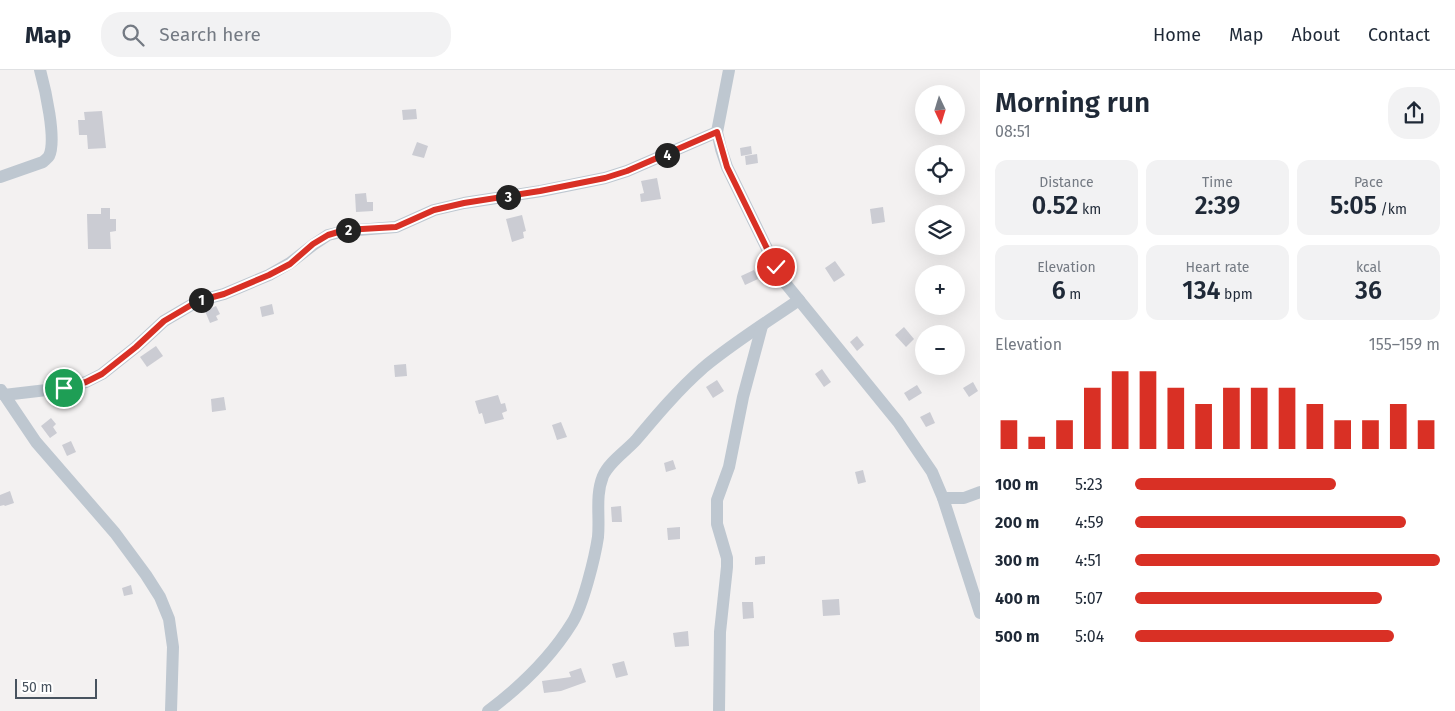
<!DOCTYPE html>
<html lang="en">
<head>
<meta charset="utf-8">
<style>
	body { margin:0; font-family:"Fira Sans",sans-serif; background:#f2f2f3; color:#1f2937; height:100vh; display:flex; flex-direction:column; font-size:19px; white-space:nowrap }
	* { box-sizing:border-box; margin:0 }
	p { font-size:16px; color:#747a83 }
	.icon { flex:none; width:28px; height:28px; fill:none; stroke:currentColor; stroke-width:2; stroke-linecap:round; stroke-linejoin:round }
	.map { position:relative; flex:1; overflow:hidden }
	.details { display:flex; flex-direction:column; background:#fff; width:475px }
	.details>* { flex:none }
	.needle { width:32px; rotate:176deg }
	.tools { position:absolute; left:915px; top:15px; display:grid; gap:10px }
	.tools a { display:grid; place-items:center; width:50px; height:50px; border-radius:50%; background:#fff; box-shadow:0 5px 20px #0002; font-size:25px }
	.scale { position:absolute; left:15px; bottom:12px; width:82px; box-sizing:border-box; padding-left:5px; border:2px solid #48535f; border-top:0; font-size:14px; line-height:18px; white-space:nowrap; color:#48535f; -webkit-text-stroke:4px #fff; paint-order:stroke }
	.pin { position:absolute; display:grid; place-items:center; width:42px; height:42px; color:#fff; margin:-21px; border:2px solid #fff; border-radius:50%; box-shadow:0 1px 5px #0007 }
	.km { position:absolute; width:25px; height:25px; margin:-12px; border-radius:50%; background:#222; color:#fff; font-size:14px; line-height:25px; text-align:center }
	.round { display:grid; place-items:center; flex:none; width:52px; height:52px; border-radius:20px; background:#f2f2f3 }
	.headline { display:flex; align-items:center; justify-content:space-between; height:85px; padding:0 15px }
	h1 { font-size:28px; font-weight:600; line-height:38px }
	.figures { display:grid; grid-template-columns:repeat(3,1fr); gap:8px; height:85px; padding:5px 15px }
	.figures div { display:grid; align-content:center; border-radius:12px; background:#f2f2f3; text-align:center }
	.figures b { font-size:25px; font-weight:600 }
	.figures small { font-size:14px; font-weight:400 }
	.figures p { font-size:14px }
	.chart { height:140px; padding:10px 15px }
	.chart p { display:flex; justify-content:space-between }
	.chart svg { width:100%; height:90px; margin-top:5px; stroke:#d93025; stroke-width:6 }
	ul { padding:0 15px; list-style:none; font-size:16px }
	li { display:grid; grid-template-columns:80px 60px 1fr; align-items:center; height:38px }
	li i { height:12px; border-radius:6px; background:#d93025 }
	header { display:flex; align-items:center; gap:30px; box-sizing:border-box; height:70px; padding:0 25px; background:#fff; border-bottom:1px solid #e0e1e3 }
	header strong { font-size:24px }
	nav { display:flex; gap:28px; margin-inline-start:auto; font-size:18px }
	.search { width:350px; height:45px; background:#f2f2f3; display:flex; align-items:center; gap:12px; box-sizing:border-box; padding:0 18px; border-radius:20px; color:#747a83; font-size:19px }
	main { display:flex; flex:1; min-height:0 }
	.map>svg:first-child { display:block }
</style>
</head>
<body>
<header>
<strong>Map</strong>
<div class="search"><svg class="icon" aria-label="search" viewBox="0 0 24 24"><circle cx="10" cy="10" r="6"/><path d="M15 15l6 6"/></svg>Search here</div>
<nav><a>Home</a><a>Map</a><a>About</a><a>Contact</a></nav>
</header>
<main>
<div class="map">
<svg width="980" height="641" viewBox="0 0 980 641">
	<rect width="100%" height="100%" fill="#f3f1f1"/>
	<!-- building -->
	<g fill="#cbccd3">
		<path d="M416 39 417 49 403 50 402 40Z"/>
		<path d="M102 41 106 78 88 79 87 65H79L78 50H85L84 42Z"/>
		<path d="M417 72 428 76 424 88 412 85Z"/>
		<path d="M751 76 752 84 741 86 740 78Z"/>
		<path d="M757 84 758 93 746 95 745 86Z"/>
		<path d="M657 108 661 129 641 132 640 124 644 123 641 111Z"/>
		<path d="M366 123 367 132H373V141L356 142 355 124Z"/>
		<path d="M883 137 885 152 872 154 870 139Z"/>
		<path d="M101 138H110V149H116V161L110 162 111 179H88L87 144H101Z"/>
		<path d="M522 145 526 161 523 162 524 168 512 172 506 149Z"/>
		<path d="M835 191 845 205 834 212 825 198Z"/>
		<path d="M754 200 758 209 745 215 741 206Z"/>
		<path d="M272 234 274 244 262 247 260 237Z"/>
		<path d="M216 236 220 244 216 246 218 250 210 253 205 241Z"/>
		<path d="M904 257 914 269 906 277 895 265Z"/>
		<path d="M857 266 864 275 857 281 850 272Z"/>
		<path d="M156 276 163 286 147 297 140 287Z"/>
		<path d="M406 294 407 306 395 307 394 295Z"/>
		<path d="M822 299 831 312 824 317 815 304Z"/>
		<path d="M717 310 724 321 713 328 706 317Z"/>
		<path d="M973 312 978 321 969 327 963 318Z"/>
		<path d="M917 315 922 323 909 331 904 323Z"/>
		<path d="M498 325 501 334 505 333 507 341 502 343 504 349 485 354 482 343 479 344 475 331Z"/>
		<path d="M224 327 226 340 212 342 211 329Z"/>
		<path d="M930 342 935 353 926 357 920 347Z"/>
		<path d="M51 348 56 354 53 357 57 363 50 368 41 356Z"/>
		<path d="M561 352 567 367 557 370 552 355Z"/>
		<path d="M71 371 76 382 67 386 62 375Z"/>
		<path d="M673 390 676 399 666 402 664 393Z"/>
		<path d="M863 400 866 412 858 414 855 402Z"/>
		<path d="M10 421 14 433 5 436 4 435 0 436V425Z"/>
		<path d="M621 436 622 452H612L611 437Z"/>
		<path d="M680 457V469L668 470 667 458Z"/>
		<path d="M765 486V494L755 495V487Z"/>
		<path d="M131 515 133 524 124 526 122 518Z"/>
		<path d="M839 529 840 545 823 546 822 530Z"/>
		<path d="M742 532H753L754 548 743 549Z"/>
		<path d="M688 561 689 576 675 577 673 563Z"/>
		<path d="M624 591 628 605 616 608 612 594Z"/>
		<path d="M581 598 586 612 561 621 544 623 542 611 571 607 569 602Z"/>
	</g>
	<g fill="none" stroke-linecap="round" stroke-linejoin="round">
		<!-- street -->
		<g stroke="#bec7d0" stroke-width="12">
			<path d="M729 0 717 62 721 79 727 97 776 197 786 214 898 352 932 402 943 428 980 543"/>
			<path d="M0 107 43 92C45 90 48 88 49 86 57 70 45 18 40 0"/>
			<path d="M1 320 36 372 115 463 146 505 160 527 169 549 173 577 171 641"/>
			<path d="M4 325 64 318 86 312 102 304 136 277 164 251 198 231 224 224 269 205 290 193 313 175 328 165 345 161 396 157 434 140 464 133 541 121 605 108 627 101 717 62"/>
			<path d="M943 428H964L980 422"/>
			<path d="M488 641C520 617 551 587 572 553 583 536 595 487 598 467 600 446 595 426 603 406 609 392 626 381 636 370 657 345 678 320 703 298 733 273 767 252 799 230"/>
			<path d="M719 641 720 562 727 497V488L717 454V430L729 397 743 327 762 256"/>
		</g>
	</g>
	<g fill="none" stroke-linecap="round" stroke-linejoin="round">
		<!-- route casing -->
		<g stroke="#fff" stroke-width="10">
			<path id="route" d="M64 318 86 312 102 304 136 277 164 251 198 231 224 224 269 205 290 194 313 174 328 165 345 160 396 157 434 140 464 133 540 121 605 108 627 101 717 62 727 97 776 197"/>
		</g>
		<!-- route -->
		<use href="#route" stroke="#d93025" stroke-width="6"/>
	</g>
</svg>
<div class="tools">
<a><svg class="needle" viewBox="-14 -14 28 28"><path d="M0-13l5 13h-10z" fill="#e53935"/><path d="M0 13l5-13h-10z" fill="#747a83"/></svg></a>
<a><svg class="icon" aria-label="locate" viewBox="0 0 24 24"><circle cx="12" cy="12" r="6"/><path d="M12 2v4M12 18v4M2 12h4M18 12h4"/></svg></a>
<a><svg class="icon" aria-label="layers" viewBox="0 0 24 24"><path d="M12 4l9 5-9 5-9-5zM3 14l9 5 9-5"/></svg></a>
<a>+</a>
<a>−</a>
</div>
<div class="scale">50 m</div>
<div class="pin" style="left:64px;top:318px;background:#1e9e55"><svg class="icon" aria-label="arrive" viewBox="0 0 24 24"><path d="M6 21V4h12l-3 4 3 4H6"/></svg></div>
<div class="pin" style="left:776px;top:197px;background:#d93025"><svg class="icon" aria-label="check" viewBox="0 0 24 24"><path d="M5 12l5 5 9-10"/></svg></div>
<b class="km" style="left:201px;top:230px">1</b>
<b class="km" style="left:348px;top:160px">2</b>
<b class="km" style="left:508px;top:127px">3</b>
<b class="km" style="left:667px;top:85px">4</b>
</div>
<section class="details">
<div class="headline"><div><h1>Morning run</h1><p>08:51</p></div><a class="round"><svg class="icon" aria-label="share" viewBox="0 0 24 24"><path d="M12 15V3M7 8l5-5 5 5M5 13v7h14v-7"/></svg></a></div>
<div class="figures">
<div><p>Distance</p><b>0.52<small> km</small></b></div>
<div><p>Time</p><b>2:39</b></div>
<div><p>Pace</p><b>5:05<small> /km</small></b></div>
</div>
<div class="figures">
<div><p>Elevation</p><b>6<small> m</small></b></div>
<div><p>Heart rate</p><b>134<small> bpm</small></b></div>
<div><p>kcal</p><b>36</b></div>
</div>
<div class="chart"><p><span>Elevation</span>155–159 m</p>
<svg viewBox="0 0 160 44" preserveAspectRatio="none"><path d="M5 44V30M15 44V38M25 44V30M35 44V14M45 44V6M55 44V6M65 44V14M75 44V22M85 44V14M95 44V14M105 44V14M115 44V22M125 44V30M135 44V30M145 44V22M155 44V30"/></svg>
</div>
<ul>
<li><b>100 m</b>5:23<i style="width:66%"></i></li>
<li><b>200 m</b>4:59<i style="width:89%"></i></li>
<li><b>300 m</b>4:51<i style="width:100%"></i></li>
<li><b>400 m</b>5:07<i style="width:81%"></i></li>
<li><b>500 m</b>5:04<i style="width:85%"></i></li>
</ul>
</section>
</main>
</body>
</html>
